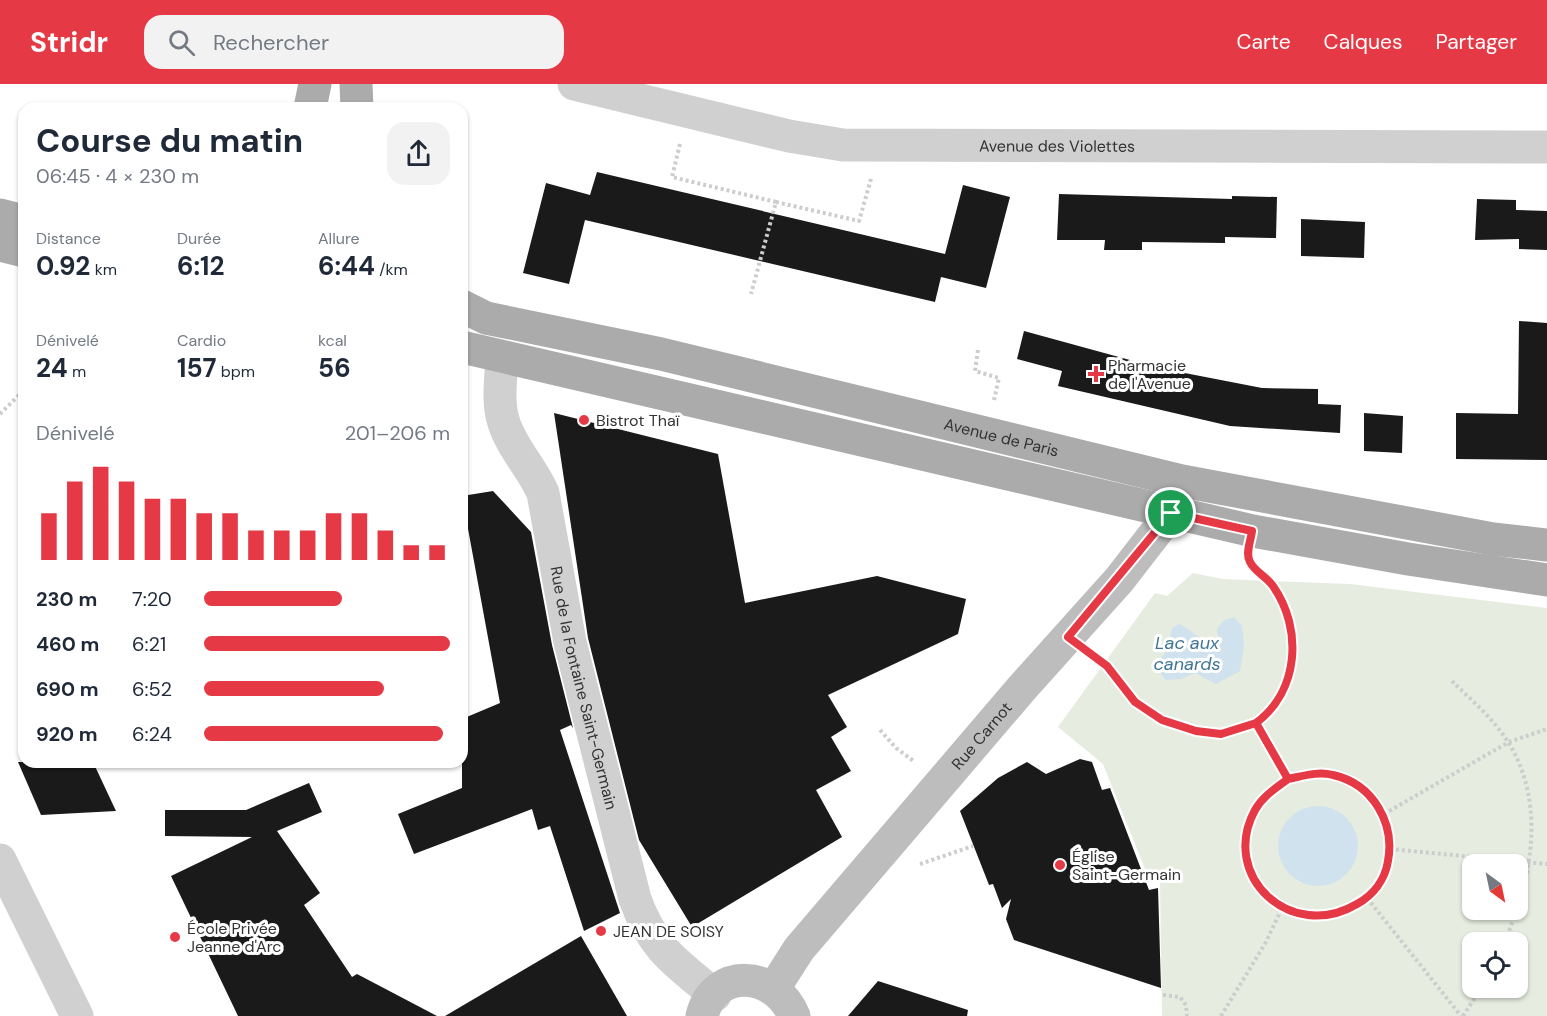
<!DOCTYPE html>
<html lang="fr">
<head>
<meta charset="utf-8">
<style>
	body { margin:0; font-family:"DM Sans",sans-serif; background:#f2f2f3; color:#1f2937; height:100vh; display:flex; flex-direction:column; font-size:22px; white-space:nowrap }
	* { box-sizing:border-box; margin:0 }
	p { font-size:20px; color:#747a83 }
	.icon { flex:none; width:33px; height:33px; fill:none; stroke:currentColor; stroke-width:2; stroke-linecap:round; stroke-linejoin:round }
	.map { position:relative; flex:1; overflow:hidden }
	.drawer { position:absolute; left:18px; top:18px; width:450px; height:666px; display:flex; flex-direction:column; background:#fff; border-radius:18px; box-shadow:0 2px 4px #0004 }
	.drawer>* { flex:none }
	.needle { width:39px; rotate:147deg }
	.fabs { position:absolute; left:1462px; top:770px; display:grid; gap:12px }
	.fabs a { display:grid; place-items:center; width:66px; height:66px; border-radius:12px; background:#fff; box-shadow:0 2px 4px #0004; font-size:30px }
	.pin { position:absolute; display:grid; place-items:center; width:51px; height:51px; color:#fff; margin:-26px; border:3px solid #fff; border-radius:50%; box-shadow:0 2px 6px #0007 }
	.round { display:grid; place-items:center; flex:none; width:63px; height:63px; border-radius:18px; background:#f2f2f3 }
	.overview { display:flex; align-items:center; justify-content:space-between; height:102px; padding:0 18px }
	h1 { font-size:33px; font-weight:700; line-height:45px }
	.stats { display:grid; grid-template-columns:repeat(3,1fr); gap:9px; height:102px; padding:6px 18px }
	.stats div { display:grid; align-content:center }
	.stats b { font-size:26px; font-weight:700 }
	.stats small { font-size:16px; font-weight:400 }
	.stats p { font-size:16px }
	.chart { height:168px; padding:12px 18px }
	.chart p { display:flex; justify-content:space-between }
	.chart svg { width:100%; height:108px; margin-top:6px; stroke:#e63946; stroke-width:6 }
	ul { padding:0 18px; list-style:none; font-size:20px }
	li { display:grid; grid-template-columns:96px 72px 1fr; align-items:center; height:45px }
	li i { height:15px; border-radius:8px; background:#e63946 }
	header { display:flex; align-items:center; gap:36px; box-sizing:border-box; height:84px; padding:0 30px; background:#e63946; color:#fff }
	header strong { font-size:28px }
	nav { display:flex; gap:33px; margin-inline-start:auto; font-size:21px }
	.search { width:420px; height:54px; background:#f2f2f3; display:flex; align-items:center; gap:15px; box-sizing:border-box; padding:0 21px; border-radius:18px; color:#747a83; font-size:22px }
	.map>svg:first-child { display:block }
</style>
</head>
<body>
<header>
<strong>Stridr</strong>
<div class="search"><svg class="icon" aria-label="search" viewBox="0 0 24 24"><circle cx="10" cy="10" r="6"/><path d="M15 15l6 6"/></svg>Rechercher</div>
<nav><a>Carte</a><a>Calques</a><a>Partager</a></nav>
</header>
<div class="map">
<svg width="1547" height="932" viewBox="0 0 1547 932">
	<rect width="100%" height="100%" fill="#fff"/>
	<!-- green -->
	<path fill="#e6ecdf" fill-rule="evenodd" d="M1193 489 1222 495 1350 500 1547 524V932H1162L1160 799 1149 795 1103 680 1058 643 1155 509 1167 512ZM1473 780H1518V825H1473ZM1473 858H1518V903H1473Z"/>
	<!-- water -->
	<g fill="#cfe2ee">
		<path d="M1234 533 1242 542 1244 562 1240 587 1216 600 1195 589 1181 595 1166 596 1158 586V578L1167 567 1172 544 1179 540C1194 547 1203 560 1220 563L1217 545 1224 536Z"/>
		<circle cx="1318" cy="762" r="40"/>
	</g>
	<!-- building -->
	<g fill="#1a1a1a">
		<path d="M597 88 945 170 963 101 1010 113 986 204 941 193 935 218 585 136 569 200 523 189 546 99 590 111Z"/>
		<path d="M1059 110 1232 115V112L1277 113 1276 154 1225 153V159L1142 158V166H1104L1105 156H1057Z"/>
		<path d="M1477 115 1516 116V126L1547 127V166L1519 165V155L1475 156Z"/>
		<path d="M1301 135 1365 138 1364 174 1301 172Z"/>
		<path d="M1519 237 1547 239V376L1456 375V329L1518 330Z"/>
		<path d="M1024 247 1159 284 1262 304 1318 305V320L1341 321 1340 349 1230 342 1058 302 1062 287 1017 275Z"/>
		<path d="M554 329 718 370 745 519 877 492 966 515 958 550 828 611 847 643 831 653 851 687 816 706 842 753 692 843 639 756 588 554Z"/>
		<path d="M1364 329 1403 332 1402 369 1364 367Z"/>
		<path d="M493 407 531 448 552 561 573 644 571 641 560 646 620 829 584 847 550 742 538 746 532 725 414 770 398 730 462 704V635L500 619 462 412Z"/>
		<path d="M1080 675 1092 678 1102 706 1110 704 1149 806 1158 804 1161 904 1014 856 1006 835 1011 815 1002 824 993 800 989 801 960 727 998 694 1027 678 1046 690Z"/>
		<path d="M18 678H93L116 727 41 731Z"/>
		<path d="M309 699 322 728 277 747 320 809 304 821 352 893 357 890 437 932H238L171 792 252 753 165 752V726H246Z"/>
		<path d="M581 852 627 932H445Z"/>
		<path d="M878 897 968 926 967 932H848Z"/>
	</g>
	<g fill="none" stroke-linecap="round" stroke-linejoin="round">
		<!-- path -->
		<g stroke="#cdcdcd" stroke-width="4" stroke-dasharray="3 3" stroke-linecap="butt">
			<path d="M680 60 672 93 776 118 751 210"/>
			<path d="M776 118 859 137 871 95"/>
			<path d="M978 266 975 287 999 294 994 316"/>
			<path d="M0 330 24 306"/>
			<path d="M1255 484C1260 489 1267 494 1271 500 1305 542 1298 607 1256 639"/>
			<path d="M1095 574C1112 586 1120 604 1135 618 1155 638 1193 651 1221 649 1233 649 1245 643 1256 639L1288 695"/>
			<path d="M1452 597C1471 616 1494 635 1508 658 1540 709 1535 769 1518 823"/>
			<path d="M880 646 896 664 915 678"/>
			<circle cx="1318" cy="761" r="72"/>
			<path d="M1384 730 1509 658 1547 645"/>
			<path d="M1390 765 1547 780"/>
			<path d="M920 780 973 762"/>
			<path d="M1367 814 1461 932"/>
			<path d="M1505 858 1517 825"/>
			<path d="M1163 911 1180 913 1186 921 1187 932"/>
			<path d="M1221 932 1266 858 1282 824"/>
			<path d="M1463 932 1482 903"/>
		</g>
		<!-- street -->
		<g stroke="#d0d0d0" stroke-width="33">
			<path id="s1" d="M574 0 789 52 843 61 1547 63"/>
			<path id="s2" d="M502 274C501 295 497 319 504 339 512 364 532 384 543 409L570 558 635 815C653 865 675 878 715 911"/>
			<path d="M0 776 77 932"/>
		</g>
		<!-- secondary -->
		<g stroke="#bdbdbd" stroke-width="33">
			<path id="s3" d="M774 904 799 865 1022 604 1119 496 1171 429"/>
			<path d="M702 932C714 883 775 886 794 932"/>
		</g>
		<!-- primary -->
		<g stroke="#ababab" stroke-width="33">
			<path d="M356 0 357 24"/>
			<path d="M310 24 315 0"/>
			<path d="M0 131 24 137"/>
			<path d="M0 161 24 167"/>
			<path id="s4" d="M462 222 486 234 661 270 1182 397 1493 455 1547 461"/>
			<path d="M462 263 1253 447 1408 475 1547 496"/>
		</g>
	</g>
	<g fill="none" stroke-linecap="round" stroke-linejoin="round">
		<!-- route casing -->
		<g stroke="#fff" stroke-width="12">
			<path id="route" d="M1171 429 1068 553 1107 582 1135 618 1162 636 1196 647 1221 650 1256 639 1288 695C1276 704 1263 712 1255 726 1219 792 1291 859 1357 820 1373 811 1385 796 1388 777 1395 739 1373 700 1333 691 1318 687 1303 692 1288 695L1256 639C1299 607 1303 545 1273 502 1267 493 1255 488 1250 478 1245 470 1251 456 1252 447L1171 429"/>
		</g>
		<!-- route -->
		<use href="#route" stroke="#e63946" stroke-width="8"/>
	</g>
	<!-- markers -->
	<g fill="#e63946" stroke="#fff" stroke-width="2">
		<path d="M1093 281h6v6h6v6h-6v6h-6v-6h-6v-6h6z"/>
		<circle cx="584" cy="336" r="6"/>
		<circle cx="1060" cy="781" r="6"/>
		<circle cx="601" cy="847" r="6"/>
		<circle cx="175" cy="853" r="6"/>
	</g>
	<g text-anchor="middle" stroke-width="6" stroke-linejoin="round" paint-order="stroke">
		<!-- street labels -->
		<g font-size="16" fill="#333" stroke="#fff">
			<text dy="6" stroke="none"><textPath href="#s1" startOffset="490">Avenue des Violettes</textPath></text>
			<text dy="6" stroke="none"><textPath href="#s4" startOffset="556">Avenue de Paris</textPath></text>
			<text dy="6" stroke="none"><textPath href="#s2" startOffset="345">Rue de la Fontaine Saint-Germain</textPath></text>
			<text dy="6" stroke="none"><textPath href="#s3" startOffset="327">Rue Carnot</textPath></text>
		</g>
		<!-- poi labels -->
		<g font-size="16" fill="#333" stroke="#fff" text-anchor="start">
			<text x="1108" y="287">Pharmacie<tspan x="1108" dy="18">de l'Avenue</tspan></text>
			<text x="596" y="342">Bistrot Thaï</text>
			<text x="1072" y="778">Église<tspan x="1072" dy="18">Saint-Germain</tspan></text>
			<text x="187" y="850">École Privée<tspan x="187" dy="18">Jeanne d'Arc</tspan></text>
			<text x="613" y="853">JEAN DE SOISY</text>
		</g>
		<!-- water labels -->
		<g font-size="18" font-style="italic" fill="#3f7597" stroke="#fff">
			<text x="1187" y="565">Lac aux<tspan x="1187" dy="21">canards</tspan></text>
		</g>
	</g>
</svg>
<div class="fabs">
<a><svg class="needle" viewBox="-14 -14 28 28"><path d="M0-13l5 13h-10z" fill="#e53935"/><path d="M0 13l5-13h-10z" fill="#747a83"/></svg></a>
<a><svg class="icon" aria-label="locate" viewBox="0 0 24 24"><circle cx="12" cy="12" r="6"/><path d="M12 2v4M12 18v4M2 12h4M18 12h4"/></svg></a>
</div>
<div class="pin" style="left:1171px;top:429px;background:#1e9e55"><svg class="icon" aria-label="arrive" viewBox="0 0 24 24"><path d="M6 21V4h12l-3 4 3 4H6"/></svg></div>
<section class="drawer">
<div class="overview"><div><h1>Course du matin</h1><p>06:45 · 4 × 230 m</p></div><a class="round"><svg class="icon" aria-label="share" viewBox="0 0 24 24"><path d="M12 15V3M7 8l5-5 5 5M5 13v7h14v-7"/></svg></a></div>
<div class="stats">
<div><p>Distance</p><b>0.92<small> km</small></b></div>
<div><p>Durée</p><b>6:12</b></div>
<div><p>Allure</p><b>6:44<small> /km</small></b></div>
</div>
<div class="stats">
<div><p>Dénivelé</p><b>24<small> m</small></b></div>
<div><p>Cardio</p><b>157<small> bpm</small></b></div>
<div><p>kcal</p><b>56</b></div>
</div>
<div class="chart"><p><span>Dénivelé</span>201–206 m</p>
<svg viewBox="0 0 160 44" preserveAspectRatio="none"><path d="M5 44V25M15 44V12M25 44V6M35 44V12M45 44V19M55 44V19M65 44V25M75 44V25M85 44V32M95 44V32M105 44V32M115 44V25M125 44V25M135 44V32M145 44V38M155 44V38"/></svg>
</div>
<ul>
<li><b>230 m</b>7:20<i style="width:56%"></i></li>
<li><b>460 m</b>6:21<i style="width:100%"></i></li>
<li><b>690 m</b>6:52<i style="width:73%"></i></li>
<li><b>920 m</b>6:24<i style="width:97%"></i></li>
</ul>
</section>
</div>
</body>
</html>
